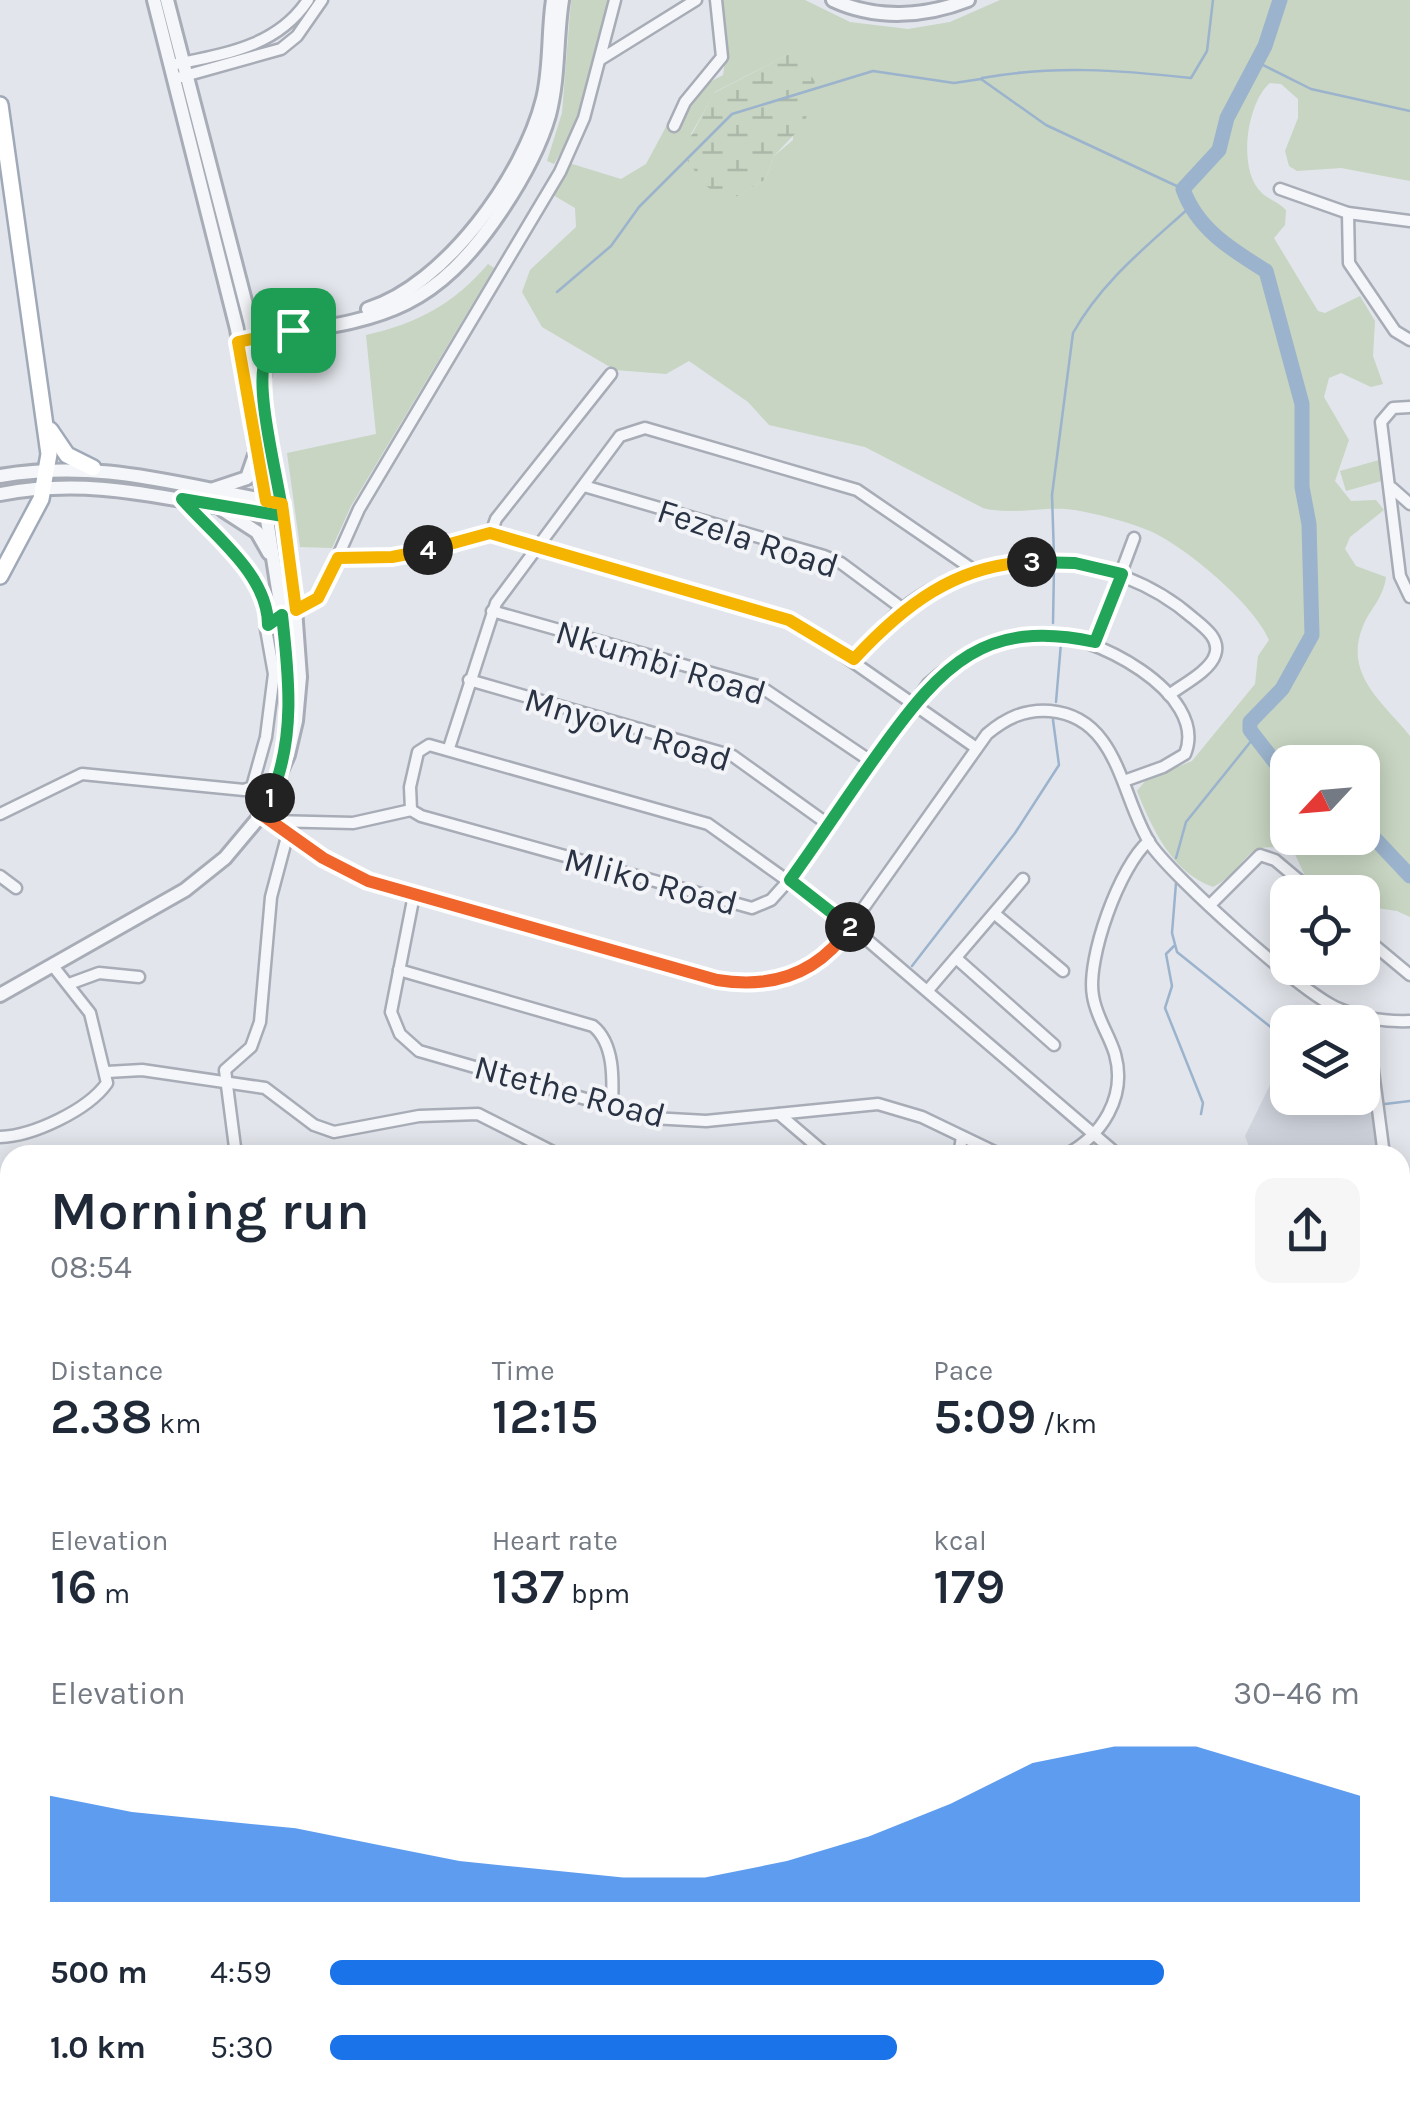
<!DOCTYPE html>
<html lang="en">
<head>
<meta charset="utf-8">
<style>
	body { margin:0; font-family:Karla,sans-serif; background:#f6f6f7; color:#1f2937; height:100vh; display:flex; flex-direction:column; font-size:38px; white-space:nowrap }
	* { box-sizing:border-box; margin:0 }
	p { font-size:32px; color:#747a83 }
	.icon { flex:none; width:55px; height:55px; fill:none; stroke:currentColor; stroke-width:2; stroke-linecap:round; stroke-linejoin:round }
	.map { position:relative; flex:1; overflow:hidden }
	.sheet { position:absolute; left:0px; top:1145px; width:1410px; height:960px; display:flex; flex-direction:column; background:#fff; border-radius:30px 30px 0 0; box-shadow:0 5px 25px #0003 }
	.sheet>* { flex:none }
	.needle { width:65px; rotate:244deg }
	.tools { position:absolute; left:1270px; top:745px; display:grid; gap:20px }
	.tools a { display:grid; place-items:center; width:110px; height:110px; border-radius:20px; background:#fff; box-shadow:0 5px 25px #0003; font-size:50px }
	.pin { position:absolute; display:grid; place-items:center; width:85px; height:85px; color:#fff; margin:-42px; border-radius:20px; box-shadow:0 5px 15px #0006 }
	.km { position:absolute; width:50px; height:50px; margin:-25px; border-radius:50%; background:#222; color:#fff; font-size:28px; line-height:50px; text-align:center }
	.round { display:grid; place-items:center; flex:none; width:105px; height:105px; border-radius:20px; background:#f6f6f7 }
	.headline { display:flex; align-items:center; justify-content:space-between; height:170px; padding:0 50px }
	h1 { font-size:55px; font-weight:600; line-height:75px }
	.stats { display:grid; grid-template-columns:repeat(3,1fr); gap:15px; height:170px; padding:10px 50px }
	.stats div { display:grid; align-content:center }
	.stats b { font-size:50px; font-weight:600 }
	.stats small { font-size:28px; font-weight:400 }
	.stats p { font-size:28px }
	.chart { height:280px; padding:20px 50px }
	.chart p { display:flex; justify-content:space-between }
	.chart svg { width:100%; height:180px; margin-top:10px; fill:#1a73e8; opacity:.7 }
	ul { padding:0 50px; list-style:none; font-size:32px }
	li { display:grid; grid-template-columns:160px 120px 1fr; align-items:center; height:75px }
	li i { height:25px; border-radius:12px; background:#1a73e8 }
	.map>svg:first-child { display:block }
</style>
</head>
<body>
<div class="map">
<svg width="1410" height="2105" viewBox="0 0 1410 2105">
	<defs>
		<pattern id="wetland-marsh" width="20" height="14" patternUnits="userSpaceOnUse" patternTransform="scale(2.5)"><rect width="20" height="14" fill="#c7d5c2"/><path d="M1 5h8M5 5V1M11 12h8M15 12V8" fill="none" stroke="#abb7a8"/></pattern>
	</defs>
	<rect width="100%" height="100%" fill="#e2e5eb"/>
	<!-- built -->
	<path fill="#d0d4dd" d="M1287 1050 1288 1098H1362L1363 1080 1367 1082 1379 1155H1252L1245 1136Z"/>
	<!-- green -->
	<g fill="#c7d5c2" fill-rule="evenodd">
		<path d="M571 0H608L573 132 554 164 547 161 562 113Z"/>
		<path d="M719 0H805L850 22 908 29 950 22 1000 0H1410V181L1341 168 1297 171 1289 166 1285 151 1298 118V99L1281 84 1270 83C1247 102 1237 169 1261 192 1268 200 1278 201 1286 210L1285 225 1274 238 1318 311 1325 313 1360 296 1375 321 1373 356 1383 384 1371 387 1341 373 1329 378 1324 397 1349 440 1335 481 1351 501 1376 500 1384 510 1350 537 1345 549 1356 566 1386 577C1383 599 1371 607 1363 626 1343 675 1383 702 1410 736V917L1397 911 1363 906 1362 892H1324L1305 876 1294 852C1241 835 1250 869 1213 887 1172 873 1152 828 1137 791L1146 780 1192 761 1255 684 1258 656 1269 640C1254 604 1186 547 1150 531 1129 522 1098 514 1075 510 1044 505 1013 516 983 508L865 447 769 425 748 402 689 361 666 374 615 370 542 327 522 292 530 270 576 227 575 208 553 195 569 163 621 179 646 164 682 97 723 75 727 49ZM791 53 793 140 774 156 766 179 728 201 691 134 715 92ZM1288 762H1362V838H1288Z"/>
		<path d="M488 264 494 268 351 506 332 548 300 547 287 453 376 434 366 335C416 324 454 304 488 264Z"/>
		<path d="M1379 460 1385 480 1346 491 1340 471Z"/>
		<path d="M1400 1320 1410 1321V1408L1400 1436Z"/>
		<path d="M1400 1450 1410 1500V1746L1400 1756Z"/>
	</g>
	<!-- wetland -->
	<path fill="url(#wetland-marsh)" d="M791 53 815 81 805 123 774 156 766 179 727 202 705 185 682 153 714 93Z"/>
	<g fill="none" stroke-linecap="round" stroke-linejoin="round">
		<!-- stream -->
		<g stroke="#9bb3cd" stroke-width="2.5">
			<path d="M1257 62 1311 89 1410 111"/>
			<path d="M982 78C1054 65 1119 70 1191 78L1207 51 1213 0"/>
			<path d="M557 292 611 246 639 207 732 114 873 71 954 83 981 79 1046 125 1183 189"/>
			<path d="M1054 556 1052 495 1073 333C1102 281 1146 247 1190 207"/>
			<path d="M1053 623 1054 568"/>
			<path d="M1056 702 1061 643"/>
			<path d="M1176 858 1186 822 1256 735"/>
			<path d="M1176 883 1172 933 1177 952 1288 1041"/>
			<path d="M1174 946 1166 954 1172 986 1165 1008 1203 1103 1201 1114"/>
			<path d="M912 966 1015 833 1059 765 1053 720"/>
			<path d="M1385 1104 1410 1101"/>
			<path d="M1405 1643 1410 1645"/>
		</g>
		<!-- river -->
		<g stroke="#9bb3cd" stroke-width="15">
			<path d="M1280 0 1265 46 1227 118 1219 150 1183 189C1197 229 1232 250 1266 271L1302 404V487L1309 524 1312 635 1282 689 1250 722V730L1288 779"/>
			<path d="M1362 825 1410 876"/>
			<path d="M1400 1346 1410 1339"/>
			<path d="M1400 1535 1410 1557"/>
			<path d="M1400 1648 1410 1630"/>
			<path d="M539 2095V2105"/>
		</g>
		<!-- minor casing -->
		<g stroke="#a7acb6" stroke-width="15">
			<g id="minor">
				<path d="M601 59 696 0"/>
				<path d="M172 65C224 54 277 47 308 0"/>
				<path d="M181 77 281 49 297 36 322 0"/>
				<path d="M674 126 685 102 722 57 716 0"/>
				<path d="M1280 189 1348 213 1410 221"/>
				<path d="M1348 213 1349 263 1395 331 1410 340"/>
				<path d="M1410 407 1393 408 1381 422 1400 576 1410 597"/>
				<path d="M584 486 824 556 841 563 903 609"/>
				<path d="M1392 488 1410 504"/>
				<path d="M183 501C214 535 268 575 269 625"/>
				<path d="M491 533 797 623 975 747"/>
				<path d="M491 533 496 519 611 374"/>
				<path d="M338 558 395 556 491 533"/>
				<path d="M492 611 761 687 872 762"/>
				<path d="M1095 642 1134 538"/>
				<path d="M854 659C869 642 884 624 902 609 987 541 1113 548 1193 618 1204 627 1221 639 1215 655 1210 671 1182 685 1169 695"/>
				<path d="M469 680 733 756 829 825"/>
				<path d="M449 748 496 603 620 436 645 428 857 490 975 571"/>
				<path d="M0 814 82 774 244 790 252 787 266 737 274 674 266 629C282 613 308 612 321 594L359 509 560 172 584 118 615 0"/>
				<path d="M261 815 323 858 369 881 717 980 756 984 781 980 814 965 840 941 987 734C1006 718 1025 709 1050 711 1120 717 1121 800 1151 845 1175 879 1298 989 1335 1007 1359 1018 1384 1022 1410 1021"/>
				<path d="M272 821 353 823 411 810"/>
				<path d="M0 876 16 888"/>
				<path d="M414 895 391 1012 400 1034 419 1051 652 1118 706 1121 878 1104 922 1117 1001 1155"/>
				<path d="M1211 904 1260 855 1275 860 1313 892"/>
				<path d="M995 914 1063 971"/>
				<path d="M1362 935 1410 975"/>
				<path d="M956 958 1054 1045"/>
				<path d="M399 970 593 1026C615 1044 613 1081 612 1107"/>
				<path d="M69 984 99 973 139 977"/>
				<path d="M929 989 1023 879"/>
				<path d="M1366 1018 1384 1155"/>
				<path d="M107 1072 142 1070 265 1088 314 1125 334 1132 419 1116 478 1114 559 1155"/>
				<path d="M779 1114 827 1155"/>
				<path d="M0 1137C33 1136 88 1110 107 1083L90 1013 53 966"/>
				<path d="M236 1155 225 1070 251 1047 260 1022 271 897 288 833"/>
				<path d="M959 1155 962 1137"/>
				<path d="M1065 1155C1102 1136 1127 1097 1115 1054 1109 1034 1096 1017 1093 996 1086 959 1120 865 1149 841"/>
				<path d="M1118 1155 851 926 708 824 429 745 418 752 410 787 411 810 421 816 752 908 771 900 789 880 928 684C960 655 996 636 1040 634 1090 631 1210 693 1185 754L1163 767 1124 781"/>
				<path d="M1400 1207 1410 1206"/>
				<path d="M0 1215 10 1218"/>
				<path d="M1400 1286 1410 1283"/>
				<path d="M0 1375 10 1383"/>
				<path d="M2 1385 10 1405"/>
				<path d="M0 1530H10"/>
				<path d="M0 1549 10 1542"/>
				<path d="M0 1716 10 1732"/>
				<path d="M1400 1863 1410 1833"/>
				<path d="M1400 1888 1410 1894"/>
				<path d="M1400 1969 1410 1979"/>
				<path d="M0 2028 10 2019"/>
				<path d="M471 2095 476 2105"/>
				<path d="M597 2095 633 2105"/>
				<path d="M838 2095 843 2105"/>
				<path d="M941 2095 958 2105"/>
				<path d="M1258 2095 1269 2105"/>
				<path d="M1395 2095 1396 2105"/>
				<path d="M404 2105 405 2095"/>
				<path d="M651 2105 691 2095"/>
				<path d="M897 2105 904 2095"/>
				<path d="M1138 2105 1159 2099 1175 2105"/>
				<path d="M1349 2105 1360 2095"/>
			</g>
		</g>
		<!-- tertiary casing -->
		<g stroke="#a7acb6" stroke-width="18">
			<g id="tertiary">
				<path d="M154 0 237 329 282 615 288 718"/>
				<path d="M833 0C876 20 925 17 968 0"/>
				<path d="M368 309C445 285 524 176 543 99 551 67 548 32 553 0"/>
				<path d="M245 341C369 318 425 324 501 211 521 181 539 150 549 115 559 77 556 38 562 0"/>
				<path d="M264 375 267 355 293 330"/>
				<path d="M0 476C97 459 174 484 269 501"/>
				<path d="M214 489 247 478 255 455"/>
				<path d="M0 494C102 475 175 503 274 515"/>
				<path d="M223 510 257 532 269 553"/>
				<path d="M0 995 185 890 225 858 261 815 288 755 296 721 300 677 295 609 251 324 167 0"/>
				<path d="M0 1501 10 1502"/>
				<path d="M1400 1769 1410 1759"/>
				<path d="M722 2095 730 2105"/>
			</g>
		</g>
		<!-- primary casing -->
		<g stroke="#a0a9b8" stroke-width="20">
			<g id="primary">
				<path d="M0 105 49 454 41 499 0 576"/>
				<path d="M50 430 67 455 93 468"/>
			</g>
		</g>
		<!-- minor -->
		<use href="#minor" stroke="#f5f6f9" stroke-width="10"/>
		<!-- tertiary -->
		<use href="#tertiary" stroke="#f5f6f9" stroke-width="12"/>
		<!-- primary -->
		<use href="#primary" stroke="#fff" stroke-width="15"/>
	</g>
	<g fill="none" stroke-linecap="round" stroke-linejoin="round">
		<!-- split-1 casing -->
		<g stroke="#fff" stroke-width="20">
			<path id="split-1" d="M270 798C296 740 289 676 282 615L268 625C268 574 212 534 182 499L283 516C279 482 253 385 266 358 271 347 286 340 293 330"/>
		</g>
		<!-- split-2 casing -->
		<g stroke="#fff" stroke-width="20">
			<path id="split-2" d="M270 798 261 814 323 858 368 881 717 980C772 989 818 974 850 927"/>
		</g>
		<!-- split-3 casing -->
		<g stroke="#fff" stroke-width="20">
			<path id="split-3" d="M850 927 790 880C821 837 850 792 882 748 942 665 985 618 1095 642L1122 574 1075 563 1032 562"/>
		</g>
		<!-- split-4 casing -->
		<g stroke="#fff" stroke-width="20">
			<path id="split-4" d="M428 550 490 533 789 620 854 659C903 606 956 564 1032 562"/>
		</g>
		<!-- split-5 casing -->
		<g stroke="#fff" stroke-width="20">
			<path id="split-5" d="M293 330 238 342 266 501 282 504 296 610 318 598 338 558 392 557 428 550"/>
		</g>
		<!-- split-1 -->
		<use href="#split-1" stroke="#22a559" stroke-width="12"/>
		<!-- split-2 -->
		<use href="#split-2" stroke="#f0652b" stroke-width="12"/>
		<!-- split-3 -->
		<use href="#split-3" stroke="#22a559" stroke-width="12"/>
		<!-- split-4 -->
		<use href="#split-4" stroke="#f5b400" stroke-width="12"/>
		<!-- split-5 -->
		<use href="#split-5" stroke="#f5b400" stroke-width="12"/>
	</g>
	<g text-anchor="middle" stroke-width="8" stroke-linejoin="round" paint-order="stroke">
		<!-- street labels -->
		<g font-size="35" fill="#293344" stroke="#f2f4f8">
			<text transform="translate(748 538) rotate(18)" y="12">Fezela Road</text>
			<text transform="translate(661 662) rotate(17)" y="12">Nkumbi Road</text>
			<text transform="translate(628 729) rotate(17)" y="12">Mnyovu Road</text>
			<text transform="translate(651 881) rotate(15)" y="12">Mliko Road</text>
			<text transform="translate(570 1091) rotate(15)" y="12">Ntethe Road</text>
		</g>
	</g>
</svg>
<div class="tools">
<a><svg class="needle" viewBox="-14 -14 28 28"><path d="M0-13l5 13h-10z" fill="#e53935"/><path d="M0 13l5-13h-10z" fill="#747a83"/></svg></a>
<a><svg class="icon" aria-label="locate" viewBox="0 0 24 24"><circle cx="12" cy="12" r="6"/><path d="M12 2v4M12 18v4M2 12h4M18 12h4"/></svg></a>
<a><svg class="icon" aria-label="layers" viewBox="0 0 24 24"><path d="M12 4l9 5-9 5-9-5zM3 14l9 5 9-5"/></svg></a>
</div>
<div class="pin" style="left:293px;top:330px;background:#1e9e55"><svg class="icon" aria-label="arrive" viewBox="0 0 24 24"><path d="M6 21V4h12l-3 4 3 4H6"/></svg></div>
<b class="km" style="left:270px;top:798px">1</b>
<b class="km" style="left:850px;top:927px">2</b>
<b class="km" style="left:1032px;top:562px">3</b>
<b class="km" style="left:428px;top:550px">4</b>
<section class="sheet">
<div class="headline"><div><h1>Morning run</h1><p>08:54</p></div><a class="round"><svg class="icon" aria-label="share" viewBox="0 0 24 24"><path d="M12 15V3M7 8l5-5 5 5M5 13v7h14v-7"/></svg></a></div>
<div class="stats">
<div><p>Distance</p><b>2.38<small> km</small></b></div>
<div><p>Time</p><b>12:15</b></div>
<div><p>Pace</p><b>5:09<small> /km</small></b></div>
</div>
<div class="stats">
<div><p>Elevation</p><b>16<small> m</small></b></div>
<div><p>Heart rate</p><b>137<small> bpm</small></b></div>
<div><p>kcal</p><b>179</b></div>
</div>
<div class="chart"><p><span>Elevation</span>30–46 m</p>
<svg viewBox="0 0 160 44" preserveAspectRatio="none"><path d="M0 44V18L10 22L20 24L30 26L40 30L50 34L60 36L70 38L80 38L90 34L100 28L110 20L120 10L130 6L140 6L150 12L160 18V44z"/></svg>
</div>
<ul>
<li><b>500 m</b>4:59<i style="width:81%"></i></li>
<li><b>1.0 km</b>5:30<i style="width:55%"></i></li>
</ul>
</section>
</div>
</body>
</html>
